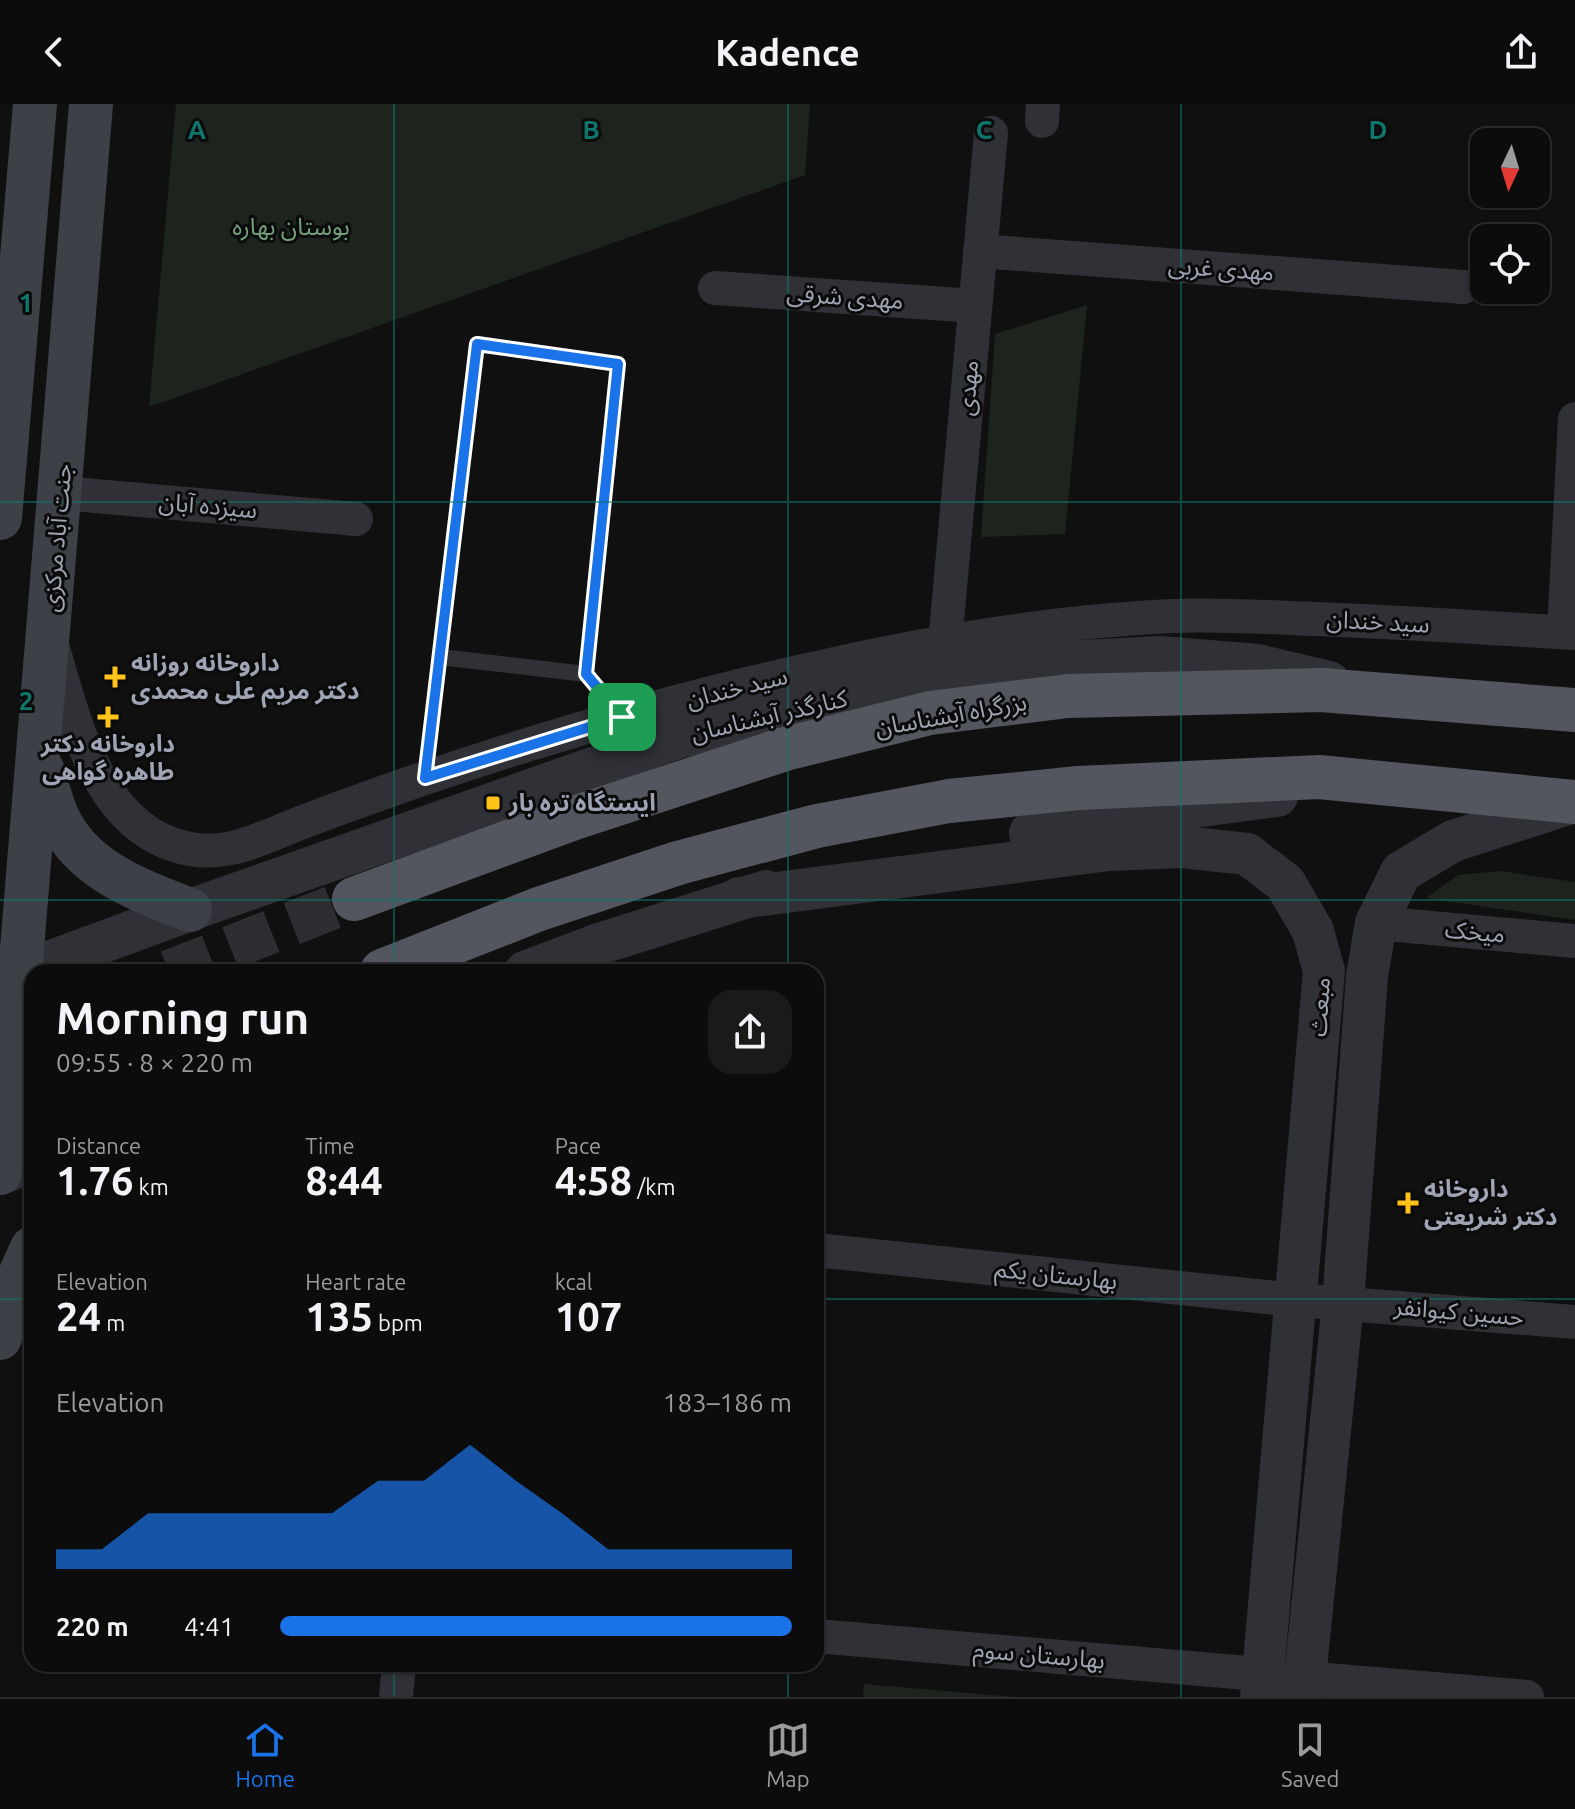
<!DOCTYPE html>
<html lang="en">
<head>
<meta charset="utf-8">
<style>
	body { margin:0; font-family:Ubuntu,"Noto Sans Arabic",sans-serif; background:#1a1a1b; color:#f1f3f6; height:100vh; display:flex; flex-direction:column; font-size:30px; white-space:nowrap }
	* { box-sizing:border-box; margin:0 }
	p { font-size:26px; color:#9a9b9d }
	.icon { flex:none; width:44px; height:44px; fill:none; stroke:currentColor; stroke-width:2; stroke-linecap:round; stroke-linejoin:round }
	.map { position:relative; flex:1; overflow:hidden }
	.side { position:absolute; left:24px; top:860px; width:800px; height:708px; display:flex; flex-direction:column; background:#0c0c0d; border-radius:24px; box-shadow:0 2px 6px #0004,0 0 0 2px #2c2c2e }
	.side>* { flex:none }
	.needle { width:52px; rotate:184deg }
	.fabs { position:absolute; left:1470px; top:24px; display:grid; gap:16px }
	.fabs a { display:grid; place-items:center; width:80px; height:80px; border-radius:16px; background:#0c0c0d; box-shadow:0 2px 6px #0004,0 0 0 2px #2c2c2e; font-size:40px }
	.pin { position:absolute; display:grid; place-items:center; width:68px; height:68px; color:#fff; margin:-34px; border-radius:16px; box-shadow:0 4px 12px #0006 }
	.round { display:grid; place-items:center; flex:none; width:84px; height:84px; border-radius:24px; background:#1a1a1b }
	.overview { display:flex; align-items:center; justify-content:space-between; height:136px; padding:0 32px }
	h1 { font-size:44px; font-weight:700; line-height:60px }
	.stats { display:grid; grid-template-columns:repeat(3,1fr); gap:12px; height:136px; padding:8px 32px }
	.stats div { display:grid; align-content:center }
	.stats b { font-size:40px; font-weight:700 }
	.stats small { font-size:22px; font-weight:400 }
	.stats p { font-size:22px }
	.chart { height:224px; padding:16px 32px }
	.chart p { display:flex; justify-content:space-between }
	.chart svg { width:100%; height:144px; margin-top:8px; fill:#1a73e8; opacity:.7 }
	ul { padding:0 32px; list-style:none; font-size:26px }
	li { display:grid; grid-template-columns:128px 96px 1fr; align-items:center; height:60px }
	li i { height:20px; border-radius:10px; background:#1a73e8 }
	header { display:flex; justify-content:space-between; align-items:center; height:104px; padding:0 32px; background:#0c0c0d; font-size:36px; font-weight:700 }
	.menu { display:flex; justify-content:space-around; align-items:center; height:112px; border-top:2px solid #2c2c2e; background:#0c0c0d; font-size:22px; color:#9a9b9d }
	.menu a { display:grid; justify-items:center; gap:4px }
	.menu .current { color:#1a73e8 }
	.map>svg:first-child { display:block }
</style>
</head>
<body>
<header><svg class="icon" aria-label="back" viewBox="0 0 24 24"><path d="M15 5l-7 7 7 7"/></svg>Kadence<svg class="icon" aria-label="share" viewBox="0 0 24 24"><path d="M12 15V3M7 8l5-5 5 5M5 13v7h14v-7"/></svg></header>
<div class="map">
<svg width="1575" height="1593" viewBox="0 0 1575 1593">
	<rect width="100%" height="100%" fill="#101011"/>
	<!-- green -->
	<g fill="#1c241d">
		<path d="M176 0H810L805 71 149 303Z"/>
		<path d="M1087 201 1065 430 981 433 995 230Z"/>
		<path d="M1500 767 1575 778V816L1426 794 1458 771Z"/>
		<path d="M864 1580 1015 1593H863Z"/>
	</g>
	<g fill="none" stroke-linecap="round" stroke-linejoin="round">
		<!-- trunk-tunnel -->
		<path stroke="#2d2e32" stroke-width="44" stroke-dasharray="44 22" stroke-linecap="butt" d="M169 868 354 795"/>
		<!-- service -->
		<g stroke="#303137" stroke-width="16">
			<path d="M440 553 586 570"/>
			<path d="M425 674 477 240 618 260 586 570 622 613"/>
		</g>
		<!-- minor -->
		<g stroke="#303137" stroke-width="34">
			<path d="M1042 17 1043 0"/>
			<path d="M980 147 1463 183"/>
			<path d="M715 184 975 202"/>
			<path d="M61 389 356 415"/>
			<path d="M1564 528 1575 315"/>
			<path d="M945 539 991 29"/>
			<path d="M52 541C75 618 98 728 190 745 234 753 271 729 311 715 347 701 385 688 422 675 549 632 680 594 812 565 929 538 1050 518 1170 512 1218 510 1266 513 1314 515 1401 518 1488 524 1575 529"/>
			<path d="M1376 819 1575 837"/>
			<path d="M816 1146 1295 1196 1575 1218"/>
			<path d="M816 1532 1527 1593"/>
			<path d="M396 1593 399 1560"/>
		</g>
		<!-- tertiary -->
		<g stroke="#303137" stroke-width="42">
			<path d="M1030 729 1149 709 1277 692"/>
			<path d="M739 794 1109 746 1182 743 1247 750 1285 779 1313 827 1324 867 1261 1593"/>
			<path d="M525 868 599 840 766 787"/>
			<path d="M0 876 190 806 678 634 801 603 922 578 1042 559 1160 553 1257 561 1329 578"/>
			<path d="M0 1070 32 1057"/>
			<path d="M1303 1593 1343 1199 1367 872 1376 819 1401 768 1453 737 1574 698"/>
		</g>
		<!-- secondary -->
		<g stroke="#3e4047" stroke-width="44">
			<path d="M0 414 35 0"/>
			<path d="M42 665C46 679 50 693 55 707 78 765 136 785 190 806"/>
			<path d="M0 1069 20 869 91 0"/>
			<path d="M0 1234 15 1182 32 1144"/>
		</g>
		<!-- trunk -->
		<g stroke="#54565f" stroke-width="44">
			<path d="M354 795 574 714 785 645 930 609 1068 592 1321 586 1575 606"/>
			<path d="M382 867 539 805 678 759 817 722 949 697 1078 684 1319 673 1575 698"/>
		</g>
	</g>
	<g fill="none" stroke-linecap="round" stroke-linejoin="round">
		<!-- route casing -->
		<g stroke="#fff" stroke-width="16">
			<path id="route" d="M477 240 618 260 586 570 622 613 425 674Z"/>
		</g>
		<!-- route -->
		<use href="#route" stroke="#1a73e8" stroke-width="10"/>
	</g>
	<!-- grid -->
	<path fill="none" stroke="#0f766e" stroke-width="2" stroke-opacity="0.55" d="M394 0V868M788 0V868M1181 0V1593M0 398H1575M0 796H1575M0 1195H32M816 1195H1575M394 1560V1593M788 1560V1593"/>
	<!-- markers -->
	<g fill="#ffc31a" stroke="#0b0b0c" stroke-width="3">
		<path d="M111 561h8v8h8v8h-8v8h-8v-8h-8v-8h8z"/>
		<path d="M104 601h8v8h8v8h-8v8h-8v-8h-8v-8h8z"/>
		<rect x="485" y="691" width="16" height="16" rx="4"/>
		<path d="M1404 1087h8v8h8v8h-8v8h-8v-8h-8v-8h8z"/>
	</g>
	<g text-anchor="middle" stroke-width="6" stroke-linejoin="round" paint-order="stroke">
		<!-- park labels -->
		<g font-size="24" fill="#74a17a" stroke="#0b0b0c">
			<text x="291" y="131">بوستان بهاره</text>
		</g>
		<!-- street labels -->
		<g font-size="24" fill="#9fa4b4" stroke="#0b0b0c">
			<text transform="translate(1221 165) rotate(4)" y="8">مهدی غربی</text>
			<text transform="translate(845 193) rotate(4)" y="8">مهدی شرقی</text>
			<text transform="translate(968 284) rotate(-85)" y="8">مهدی</text>
			<text transform="translate(208 402) rotate(5)" y="8">سیزده آبان</text>
			<text transform="translate(57 434) rotate(-85)" y="8">جنت آباد مرکزی</text>
			<text transform="translate(1378 518) rotate(3)" y="8">سید خندان</text>
			<text transform="translate(737 584) rotate(-14)" y="8">سید خندان</text>
			<text transform="translate(951 611) rotate(-10)" y="8">بزرگراه آبشناسان</text>
			<text transform="translate(769 612) rotate(-13)" y="8">کنارگذر آبشناسان</text>
			<text transform="translate(1475 828) rotate(5)" y="8">میخک</text>
			<text transform="translate(1320 903) rotate(-86)" y="8">مبعث</text>
			<text transform="translate(1056 1171) rotate(6)" y="8">بهارستان یکم</text>
			<text transform="translate(1459 1208) rotate(5)" y="8">حسین کیوانفر</text>
			<text transform="translate(1039 1551) rotate(5)" y="8">بهارستان سوم</text>
		</g>
		<!-- poi labels -->
		<g font-size="24" font-weight="bold" fill="#9fa4b4" stroke="#0b0b0c" text-anchor="start">
			<text x="131" y="567">داروخانه روزانه<tspan x="131" dy="28">دکتر مریم علی محمدی</tspan></text>
			<text x="108" y="648" text-anchor="middle">داروخانه دکتر<tspan x="108" dy="28">طاهره گواهی</tspan></text>
			<text x="509" y="707">ایستگاه تره بار</text>
			<text x="1424" y="1093">داروخانه<tspan x="1424" dy="28">دکتر شریعتی</tspan></text>
		</g>
	</g>
	<g font-size="26" text-anchor="middle" font-weight="bold" fill="#0f766e" stroke="#0b0b0c" stroke-width="6" stroke-linejoin="round" paint-order="stroke">
		<text x="197" y="35">A</text>
		<text x="591" y="35">B</text>
		<text x="984" y="35">C</text>
		<text x="1378" y="35">D</text>
		<text x="26" y="208">1</text>
		<text x="26" y="606">2</text>
	</g>
</svg>
<div class="fabs">
<a><svg class="needle" viewBox="-14 -14 28 28"><path d="M0-13l5 13h-10z" fill="#e53935"/><path d="M0 13l5-13h-10z" fill="#9a9b9d"/></svg></a>
<a><svg class="icon" aria-label="locate" viewBox="0 0 24 24"><circle cx="12" cy="12" r="6"/><path d="M12 2v4M12 18v4M2 12h4M18 12h4"/></svg></a>
</div>
<div class="pin" style="left:622px;top:613px;background:#1e9e55"><svg class="icon" aria-label="arrive" viewBox="0 0 24 24"><path d="M6 21V4h12l-3 4 3 4H6"/></svg></div>
<section class="side">
<div class="overview"><div><h1>Morning run</h1><p>09:55 · 8 × 220 m</p></div><a class="round"><svg class="icon" aria-label="share" viewBox="0 0 24 24"><path d="M12 15V3M7 8l5-5 5 5M5 13v7h14v-7"/></svg></a></div>
<div class="stats">
<div><p>Distance</p><b>1.76<small> km</small></b></div>
<div><p>Time</p><b>8:44</b></div>
<div><p>Pace</p><b>4:58<small> /km</small></b></div>
</div>
<div class="stats">
<div><p>Elevation</p><b>24<small> m</small></b></div>
<div><p>Heart rate</p><b>135<small> bpm</small></b></div>
<div><p>kcal</p><b>107</b></div>
</div>
<div class="chart"><p><span>Elevation</span>183–186 m</p>
<svg viewBox="0 0 160 44" preserveAspectRatio="none"><path d="M0 44V38L10 38L20 27L30 27L40 27L50 27L60 27L70 17L80 17L90 6L100 17L110 27L120 38L130 38L140 38L150 38L160 38V44z"/></svg>
</div>
<ul>
<li><b>220 m</b>4:41<i style="width:100%"></i></li>
</ul>
</section>
</div>
<nav class="menu">
<a class="current"><svg class="icon" aria-label="home" viewBox="0 0 24 24"><path d="M3 11l9-7 9 7M6 9v11h12V9"/></svg>Home</a>
<a><svg class="icon" aria-label="map" viewBox="0 0 24 24"><path d="M3 6l6-2 6 2 6-2v14l-6 2-6-2-6 2zM9 4v14M15 6v14"/></svg>Map</a>
<a><svg class="icon" aria-label="saved" viewBox="0 0 24 24"><path d="M7 4h10v16l-5-4-5 4z"/></svg>Saved</a>
</nav>
</body>
</html>
